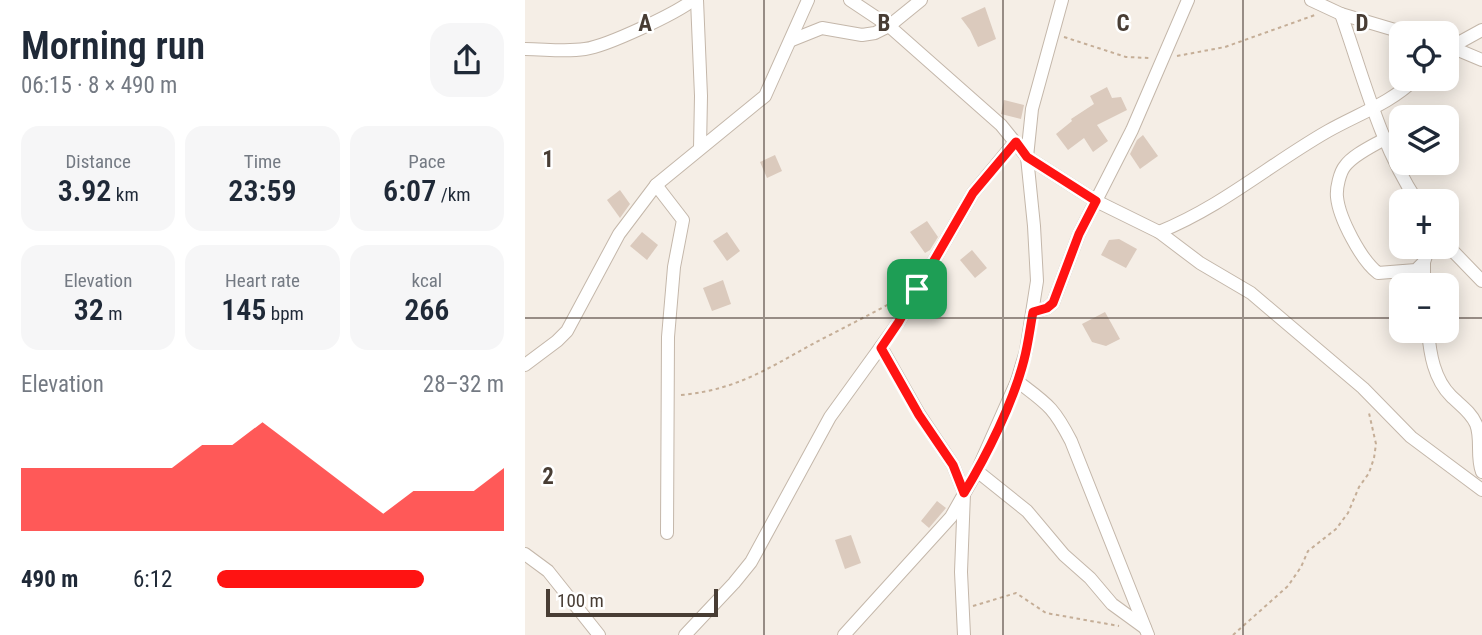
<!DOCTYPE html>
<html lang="en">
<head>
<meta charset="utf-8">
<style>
	body { margin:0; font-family:"Roboto Condensed",sans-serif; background:#f6f6f7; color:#1f2937; height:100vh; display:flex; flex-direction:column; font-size:26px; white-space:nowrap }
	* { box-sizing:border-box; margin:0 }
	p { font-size:23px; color:#747a83 }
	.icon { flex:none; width:38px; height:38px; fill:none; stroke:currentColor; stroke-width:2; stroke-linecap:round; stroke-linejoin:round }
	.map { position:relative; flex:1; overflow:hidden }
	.details { display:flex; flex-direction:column; background:#fff; width:525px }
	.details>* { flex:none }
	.tools { position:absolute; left:864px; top:21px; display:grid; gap:14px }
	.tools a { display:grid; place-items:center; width:70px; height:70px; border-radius:14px; background:#fff; box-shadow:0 4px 18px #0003; font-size:35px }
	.scale { position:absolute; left:21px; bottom:18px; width:172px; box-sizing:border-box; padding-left:7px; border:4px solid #483d34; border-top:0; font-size:19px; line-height:24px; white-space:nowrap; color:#483d34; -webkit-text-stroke:5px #fff; paint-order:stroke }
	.pin { position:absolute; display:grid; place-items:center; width:60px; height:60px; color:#fff; margin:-30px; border-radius:14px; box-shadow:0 4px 10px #0006 }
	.round { display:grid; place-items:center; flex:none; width:74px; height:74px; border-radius:21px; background:#f6f6f7 }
	.summary { display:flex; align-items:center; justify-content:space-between; height:119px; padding:0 21px }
	h1 { font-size:38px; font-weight:600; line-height:52px }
	.metrics { display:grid; grid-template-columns:repeat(3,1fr); gap:10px; height:119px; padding:7px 21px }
	.metrics div { display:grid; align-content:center; border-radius:18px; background:#f6f6f7; text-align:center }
	.metrics b { font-size:30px; font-weight:600 }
	.metrics small { font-size:19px; font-weight:400 }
	.metrics p { font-size:19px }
	.chart { height:196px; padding:14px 21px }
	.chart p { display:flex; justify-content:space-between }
	.chart svg { width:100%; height:126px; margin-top:7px; fill:#ff1312; opacity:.7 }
	ul { padding:0 21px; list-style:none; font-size:23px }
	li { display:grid; grid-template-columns:112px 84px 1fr; align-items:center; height:52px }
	li i { height:18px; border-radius:9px; background:#ff1312 }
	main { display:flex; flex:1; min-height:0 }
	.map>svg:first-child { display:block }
</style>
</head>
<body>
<main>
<section class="details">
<div class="summary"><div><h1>Morning run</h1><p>06:15 · 8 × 490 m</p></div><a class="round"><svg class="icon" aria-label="share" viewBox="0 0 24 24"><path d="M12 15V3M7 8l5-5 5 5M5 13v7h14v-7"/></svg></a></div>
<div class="metrics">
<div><p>Distance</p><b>3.92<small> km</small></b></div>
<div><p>Time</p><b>23:59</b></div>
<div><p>Pace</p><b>6:07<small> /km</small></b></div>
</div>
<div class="metrics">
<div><p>Elevation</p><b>32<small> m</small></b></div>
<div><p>Heart rate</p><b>145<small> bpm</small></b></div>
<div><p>kcal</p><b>266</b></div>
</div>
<div class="chart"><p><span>Elevation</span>28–32 m</p>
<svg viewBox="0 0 160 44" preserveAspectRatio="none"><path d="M0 44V22L10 22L20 22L30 22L40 22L50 22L60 14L70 14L80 6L90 14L100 22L110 30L120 38L130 30L140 30L150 30L160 22V44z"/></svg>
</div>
<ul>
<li><b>490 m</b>6:12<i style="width:72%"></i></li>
</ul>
</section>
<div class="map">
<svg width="957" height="635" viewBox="0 0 957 635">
	<rect width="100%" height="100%" fill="#f5eee6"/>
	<!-- building -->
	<g fill="#dbcabd">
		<path d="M460 7 471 39 453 47 445 30 436 18Z"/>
		<path d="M582 87 587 98 596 97 602 110 572 125 583 141 568 152 559 138 543 150 531 134 547 121 546 119 569 104 565 96Z"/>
		<path d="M479 100 499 105 496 119 476 114Z"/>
		<path d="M618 135 633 156 615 169 605 154 612 140Z"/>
		<path d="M250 155 257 171 242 178 235 162Z"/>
		<path d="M95 190 105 204 95 218 82 200Z"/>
		<path d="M402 221 413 237 405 250 400 253 385 232Z"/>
		<path d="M117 232 133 245 122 260 105 246Z"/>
		<path d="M202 232 215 251 202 261 188 241Z"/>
		<path d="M594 239 612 249 601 268 576 255 584 240Z"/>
		<path d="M447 250 462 268 450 278 435 260Z"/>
		<path d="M198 280 206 304 187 311 178 288Z"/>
		<path d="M580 312 595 339 581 346 567 342 557 324Z"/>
		<path d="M412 501 421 508 404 528 396 521Z"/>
		<path d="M326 535 336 563 320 569 310 540Z"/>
	</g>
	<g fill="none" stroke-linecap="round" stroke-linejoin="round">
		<!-- minor casing -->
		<g stroke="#c4b7aa" stroke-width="14">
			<g id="minor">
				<path d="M172 0 176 96 175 148"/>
				<path d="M325 0 364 26 476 125 502 157 571 201 634 232 675 263 726 293 838 388 886 437 957 490"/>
				<path d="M786 0 816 14 880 33"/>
				<path d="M816 14C838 76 855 145 892 201"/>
				<path d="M267 40 297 28 337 35 350 33 364 26 396 0"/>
				<path d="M922 46 926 47 957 30"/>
				<path d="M0 49C20 49 40 52 60 49 82 46 150 14 168 0"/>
				<path d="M922 49 926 47 957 60"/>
				<path d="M861 138C848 146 829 154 820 166 815 172 811 188 812 197 814 218 836 260 853 273L891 270 899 262 904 247"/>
				<path d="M131 185 158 220 149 267 143 337 142 533"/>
				<path d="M634 232C698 206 745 164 803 131 833 114 866 103 890 79"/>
				<path d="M922 245 957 281"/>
				<path d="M899 262V285"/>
				<path d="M508 312 522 308 528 303 554 234 607 130 663 0"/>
				<path d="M903 331C905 354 909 379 926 396 935 405 946 412 951 424 957 439 951 456 957 472"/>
				<path d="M356 347 394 414 428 465 439 493 436 572 439 635"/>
				<path d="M0 365 32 341 42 331 94 234 131 185 240 96 283 0"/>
				<path d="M492 381C522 404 528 406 546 441L623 635"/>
				<path d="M452 471 502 511 539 555 565 578 587 604 620 628"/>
				<path d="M0 554 23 571 74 635"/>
				<path d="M160 635 209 583 226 562 305 417 373 323 448 193 490 142"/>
				<path d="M319 635 426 517 452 471 492 381 501 351 512 281 509 226 502 157 507 109 537 0"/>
			</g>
		</g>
		<!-- path -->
		<g stroke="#c5ae97" stroke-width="2" stroke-dasharray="3.5 3.5" stroke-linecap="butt">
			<path d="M539 37 601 57 625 58"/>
			<path d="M652 56 700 47 790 15"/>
			<path d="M156 395C220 389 251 362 305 335 328 323 350 312 373 299"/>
			<path d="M448 606 491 593 521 613 594 626"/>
			<path d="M708 635 763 586 776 567 783 551 811 529 823 513 834 487 844 473 849 458 851 444 844 413"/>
		</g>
		<!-- minor -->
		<use href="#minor" stroke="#fff" stroke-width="12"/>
	</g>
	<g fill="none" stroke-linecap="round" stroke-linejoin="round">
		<!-- route casing -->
		<g stroke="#fff" stroke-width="14">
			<path id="route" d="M491 142 502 157 571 201 554 234 528 303 522 308 508 312C505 328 503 345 499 360 488 403 462 455 439 493L428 465 394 415 356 348 373 323 448 193Z"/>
		</g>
		<!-- route -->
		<use href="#route" stroke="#ff1312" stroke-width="9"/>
	</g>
	<!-- grid -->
	<path fill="none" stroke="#483d34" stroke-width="2" stroke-opacity="0.55" d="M239 0V635M478 0V635M718 0V635M0 318H877M922 318H957"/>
	<g font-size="23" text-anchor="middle" font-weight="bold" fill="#483d34" stroke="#fff" stroke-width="5" stroke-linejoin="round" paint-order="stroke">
		<text x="120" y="31">A</text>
		<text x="359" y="31">B</text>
		<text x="598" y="31">C</text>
		<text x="837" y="31">D</text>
		<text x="23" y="167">1</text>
		<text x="23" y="484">2</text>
	</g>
</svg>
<div class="tools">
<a><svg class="icon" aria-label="locate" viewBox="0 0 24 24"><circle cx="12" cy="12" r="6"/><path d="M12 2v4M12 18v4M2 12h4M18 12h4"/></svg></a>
<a><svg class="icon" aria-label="layers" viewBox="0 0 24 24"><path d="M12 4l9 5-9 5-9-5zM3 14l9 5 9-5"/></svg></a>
<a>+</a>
<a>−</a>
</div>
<div class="scale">100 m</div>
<div class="pin" style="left:392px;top:289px;background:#1e9e55"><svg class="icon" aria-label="arrive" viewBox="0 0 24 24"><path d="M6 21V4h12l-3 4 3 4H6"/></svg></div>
</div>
</main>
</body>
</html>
